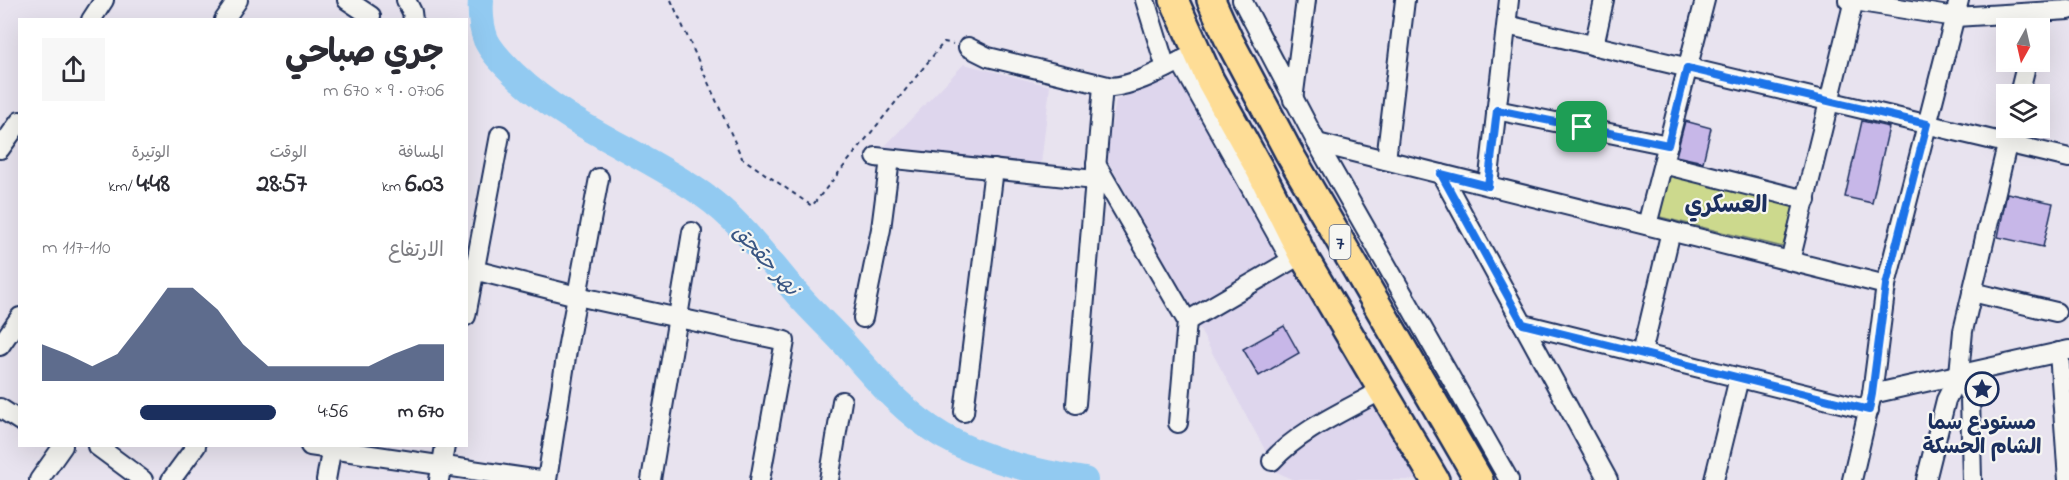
<!DOCTYPE html>
<html lang="ar">
<head>
<meta charset="utf-8">
<style>
	body { margin:0; font-family:"Indie Flower","Playpen Sans Arabic",sans-serif; background:#f7f7f7; color:#2b2b33; direction:rtl; height:100vh; display:flex; flex-direction:column; font-size:22px; white-space:nowrap }
	* { box-sizing:border-box; margin:0 }
	p { font-size:20px; color:#7c7c81 }
	.icon { flex:none; width:33px; height:33px; fill:none; stroke:currentColor; stroke-width:2; stroke-linecap:round; stroke-linejoin:round }
	.map { position:relative; flex:1; overflow:hidden; direction:ltr }
	.details { position:absolute; left:18px; top:18px; width:450px; height:429px; display:flex; flex-direction:column; background:#fff; border-radius:0px; box-shadow:0 6px 24px #0002; direction:rtl }
	.details>* { flex:none }
	.needle { width:39px; rotate:188deg }
	.buttons { position:absolute; left:1996px; top:18px; display:grid; gap:12px }
	.buttons a { display:grid; place-items:center; width:54px; height:54px; border-radius:0px; background:#fff; box-shadow:0 6px 24px #0002; font-size:30px }
	.pin { position:absolute; display:grid; place-items:center; width:51px; height:51px; color:#fff; margin:-26px; border-radius:12px; box-shadow:0 3px 9px #0006 }
	.round { display:grid; place-items:center; flex:none; width:63px; height:63px; border-radius:0px; background:#f7f7f7 }
	.head { display:flex; align-items:center; justify-content:space-between; height:102px; padding:0 24px }
	h1 { font-size:33px; font-weight:700; line-height:45px }
	.metrics { display:grid; grid-template-columns:repeat(3,1fr); gap:9px; height:102px; padding:6px 24px }
	.metrics div { display:grid; align-content:center }
	.metrics b { font-size:26px; font-weight:700 }
	.metrics small { font-size:16px; font-weight:400 }
	.metrics p { font-size:16px }
	.chart { height:168px; padding:12px 24px }
	.chart p { display:flex; justify-content:space-between }
	.chart svg { width:100%; height:108px; margin-top:6px; fill:#1b2f5e; opacity:.7 }
	ul { padding:0 24px; list-style:none; font-size:20px }
	li { display:grid; grid-template-columns:96px 72px 1fr; align-items:center; height:45px }
	li i { height:15px; border-radius:8px; background:#1b2f5e }
	.map>svg:first-child { display:block }
</style>
</head>
<body>
<div class="map">
<svg width="2069" height="480" viewBox="0 0 2069 480">
	<rect width="100%" height="100%" fill="#e8e3ef"/>
	<filter id="ink" filterUnits="userSpaceOnUse"><feTurbulence type="fractalNoise" baseFrequency=".0167" numOctaves="2"/><feDisplacementMap in="SourceGraphic" scale="12" xChannelSelector="R" yChannelSelector="G"/><feConvolveMatrix kernelMatrix="1 2 1 2 8 2 1 2 1" color-interpolation-filters="sRGB"/></filter>
	<g filter="url(#ink)">
		<!-- built -->
		<g fill="#ded6ed">
			<path d="M964 64 1050 86 1041 164 884 147Z"/>
			<path d="M1182 75 1421 480H1293L1277 472 1106 157 1116 100Z"/>
		</g>
		<!-- green -->
		<path fill="#ccd98d" stroke="#748476" stroke-width="1.5" d="M1666 173 1794 204 1783 247 1656 216Z"/>
		<g fill="none" stroke-linecap="round" stroke-linejoin="round">
			<!-- river -->
			<path stroke="#92caf1" stroke-width="26" d="M481 0C480 14 481 27 486 40 492 53 505 65 515 75 569 127 641 151 702 194 741 221 767 259 798 295 812 311 827 325 842 341 873 376 902 412 943 436 987 461 1036 472 1085 480"/>
		</g>
		<!-- building -->
		<g fill="#c7b7e8" stroke="#1b2f5e" stroke-width="1.5">
			<path d="M1685 121 1711 128 1703 162 1676 156Z"/>
			<path d="M1862 121 1889 127 1872 203 1845 197Z"/>
			<path d="M2007 193 2053 203 2043 247 1998 237Z"/>
			<path d="M1284 326 1299 353 1259 376 1243 349Z"/>
		</g>
		<g fill="none" stroke-linecap="round" stroke-linejoin="round">
			<!-- minor casing -->
			<g stroke="#1b2f5e" stroke-width="22">
				<g id="minor">
					<path d="M347 0 371 16 368 20"/>
					<path d="M406 0 412 12 413 20"/>
					<path d="M1145 0 1166 68"/>
					<path d="M1242 0 1317 143 1509 480"/>
					<path d="M1848 0 1955 17 2069 10"/>
					<path d="M91 20 104 0"/>
					<path d="M224 20 238 0"/>
					<path d="M1507 25 2069 158"/>
					<path d="M1594 46 1604 0"/>
					<path d="M968 47 988 57 1112 87C1141 84 1170 65 1197 53"/>
					<path d="M1180 61 1286 251"/>
					<path d="M2019 94 2027 62"/>
					<path d="M1293 100 1306 0"/>
					<path d="M1496 110 1668 145"/>
					<path d="M1317 143 1886 285"/>
					<path d="M0 149 20 121"/>
					<path d="M876 157 1104 181"/>
					<path d="M1386 160 1405 0"/>
					<path d="M1096 164 1187 321 1178 423"/>
					<path d="M1663 164 1806 200"/>
					<path d="M1441 174 1608 480"/>
					<path d="M1488 185 1509 0"/>
					<path d="M1647 225 1705 0"/>
					<path d="M1790 261 1854 0"/>
					<path d="M466 268 577 296 785 341 760 480"/>
					<path d="M1972 292 2056 312"/>
					<path d="M466 316 500 135"/>
					<path d="M863 318 881 229 890 159"/>
					<path d="M1187 321 1302 254"/>
					<path d="M1523 324 1869 410"/>
					<path d="M0 346 20 317"/>
					<path d="M2059 352 2068 480"/>
					<path d="M1642 353 1671 231"/>
					<path d="M1959 374 1970 397 1972 480"/>
					<path d="M1872 394 2069 350"/>
					<path d="M1076 404 1103 86"/>
					<path d="M0 408 20 421"/>
					<path d="M964 412 994 169"/>
					<path d="M97 446 143 480"/>
					<path d="M310 446 540 480"/>
					<path d="M1272 461C1301 429 1345 411 1382 390"/>
					<path d="M39 480 63 446"/>
					<path d="M171 480 196 446"/>
					<path d="M326 480 332 446"/>
					<path d="M439 480 445 446"/>
					<path d="M547 480 568 344 599 178"/>
					<path d="M651 480 692 232"/>
					<path d="M829 480 842 401"/>
					<path d="M1714 480 1739 378"/>
					<path d="M1852 480 1872 394 1886 285 1959 0"/>
					<path d="M1926 480 1946 400 1959 374 1963 331 2011 128"/>
				</g>
			</g>
			<!-- highway casing -->
			<g stroke="#1b2f5e" stroke-width="32">
				<g id="highway">
					<path d="M1174 0 1210 80 1260 170 1302 254 1435 480"/>
					<path d="M1211 0 1228 38 1289 153 1479 480"/>
				</g>
			</g>
			<!-- path -->
			<path stroke="#1b2f5e" stroke-width="2" stroke-dasharray="4.5 4.5" stroke-linecap="butt" d="M671 0 742 158 812 206 944 42 953 44"/>
			<!-- minor -->
			<use href="#minor" stroke="#f6f6f2" stroke-width="18"/>
			<!-- highway -->
			<use href="#highway" stroke="#fedd96" stroke-width="27"/>
		</g>
	</g>
	<g fill="none" stroke-linecap="round" stroke-linejoin="round" filter="url(#ink)">
		<!-- route casing -->
		<g stroke="#fff" stroke-width="12">
			<path id="route" d="M1687 68 1927 124 1886 285 1872 394 1869 410 1523 324 1441 174 1488 186 1497 110 1668 145Z"/>
		</g>
		<!-- route -->
		<use href="#route" stroke="#1a73e8" stroke-width="8"/>
	</g>
	<!-- icons -->
	<defs>
		<g id="sight-ring" transform="scale(1.725)"><circle r="9.5" fill="#f6f6f2" stroke="#1b2f5e" stroke-width="1.5"/><path d="M0-6L1.8-2.2L6-1.7L2.9 1.2L3.7 5.4L0 3.3L-3.7 5.4L-2.9 1.2L-6-1.7L-1.8-2.2Z" fill="#1b2f5e"/></g>
	</defs>
	<g fill-rule="evenodd">
		<use href="#sight-ring" x="1982" y="389"/>
	</g>
	<g text-anchor="middle" stroke-width="4.5" stroke-linejoin="round" paint-order="stroke">
		<!-- shield labels -->
		<rect fill="#f6f6f2" stroke="#5d6b8a" stroke-width="1.5" x="1329.5" y="225" width="21" height="34" rx="4.5"/>
		<g font-size="20" font-weight="bold" fill="#1b2f5e">
			<text x="1340" y="249">7</text>
		</g>
		<!-- poi labels -->
		<g font-size="21" font-weight="bold" fill="#1b2f5e" stroke="#f6f6f2">
			<text x="1982" y="429">مستودع سما<tspan x="1982" dy="24">الشام الحسكة</tspan></text>
		</g>
		<!-- water labels -->
		<g font-size="22" font-style="italic" fill="#395683" stroke="#f6f6f2">
			<text transform="translate(767 259) rotate(48)" y="8">نهر جقجق</text>
		</g>
		<!-- quarter labels -->
		<g font-size="24" font-weight="bold" fill="#1b2f5e" stroke="#f6f6f2">
			<text x="1726" y="212">العسكري</text>
		</g>
	</g>
</svg>
<div class="buttons">
<a><svg class="needle" viewBox="-14 -14 28 28"><path d="M0-13l5 13h-10z" fill="#e53935"/><path d="M0 13l5-13h-10z" fill="#7c7c81"/></svg></a>
<a><svg class="icon" aria-label="layers" viewBox="0 0 24 24"><path d="M12 4l9 5-9 5-9-5zM3 14l9 5 9-5"/></svg></a>
</div>
<div class="pin" style="left:1582px;top:127px;background:#1e9e55"><svg class="icon" aria-label="arrive" viewBox="0 0 24 24"><path d="M6 21V4h12l-3 4 3 4H6"/></svg></div>
<section class="details">
<div class="head"><div><h1>جري صباحي</h1><p>07:06 · 9 × 670 m</p></div><a class="round"><svg class="icon" aria-label="share" viewBox="0 0 24 24"><path d="M12 15V3M7 8l5-5 5 5M5 13v7h14v-7"/></svg></a></div>
<div class="metrics">
<div><p>المسافة</p><b>6.03<small> km</small></b></div>
<div><p>الوقت</p><b>28:57</b></div>
<div><p>الوتيرة</p><b>4:48<small> /km</small></b></div>
</div>
<div class="chart"><p><span>الارتفاع</span>110–117 m</p>
<svg viewBox="0 0 160 44" preserveAspectRatio="none"><path d="M0 44V29L10 33L20 38L30 33L40 20L50 6L60 6L70 15L80 29L90 38L100 38L110 38L120 38L130 38L140 33L150 29L160 29V44z"/></svg>
</div>
<ul>
<li><b>670 m</b>4:56<i style="width:58%"></i></li>
</ul>
</section>
</div>
</body>
</html>
